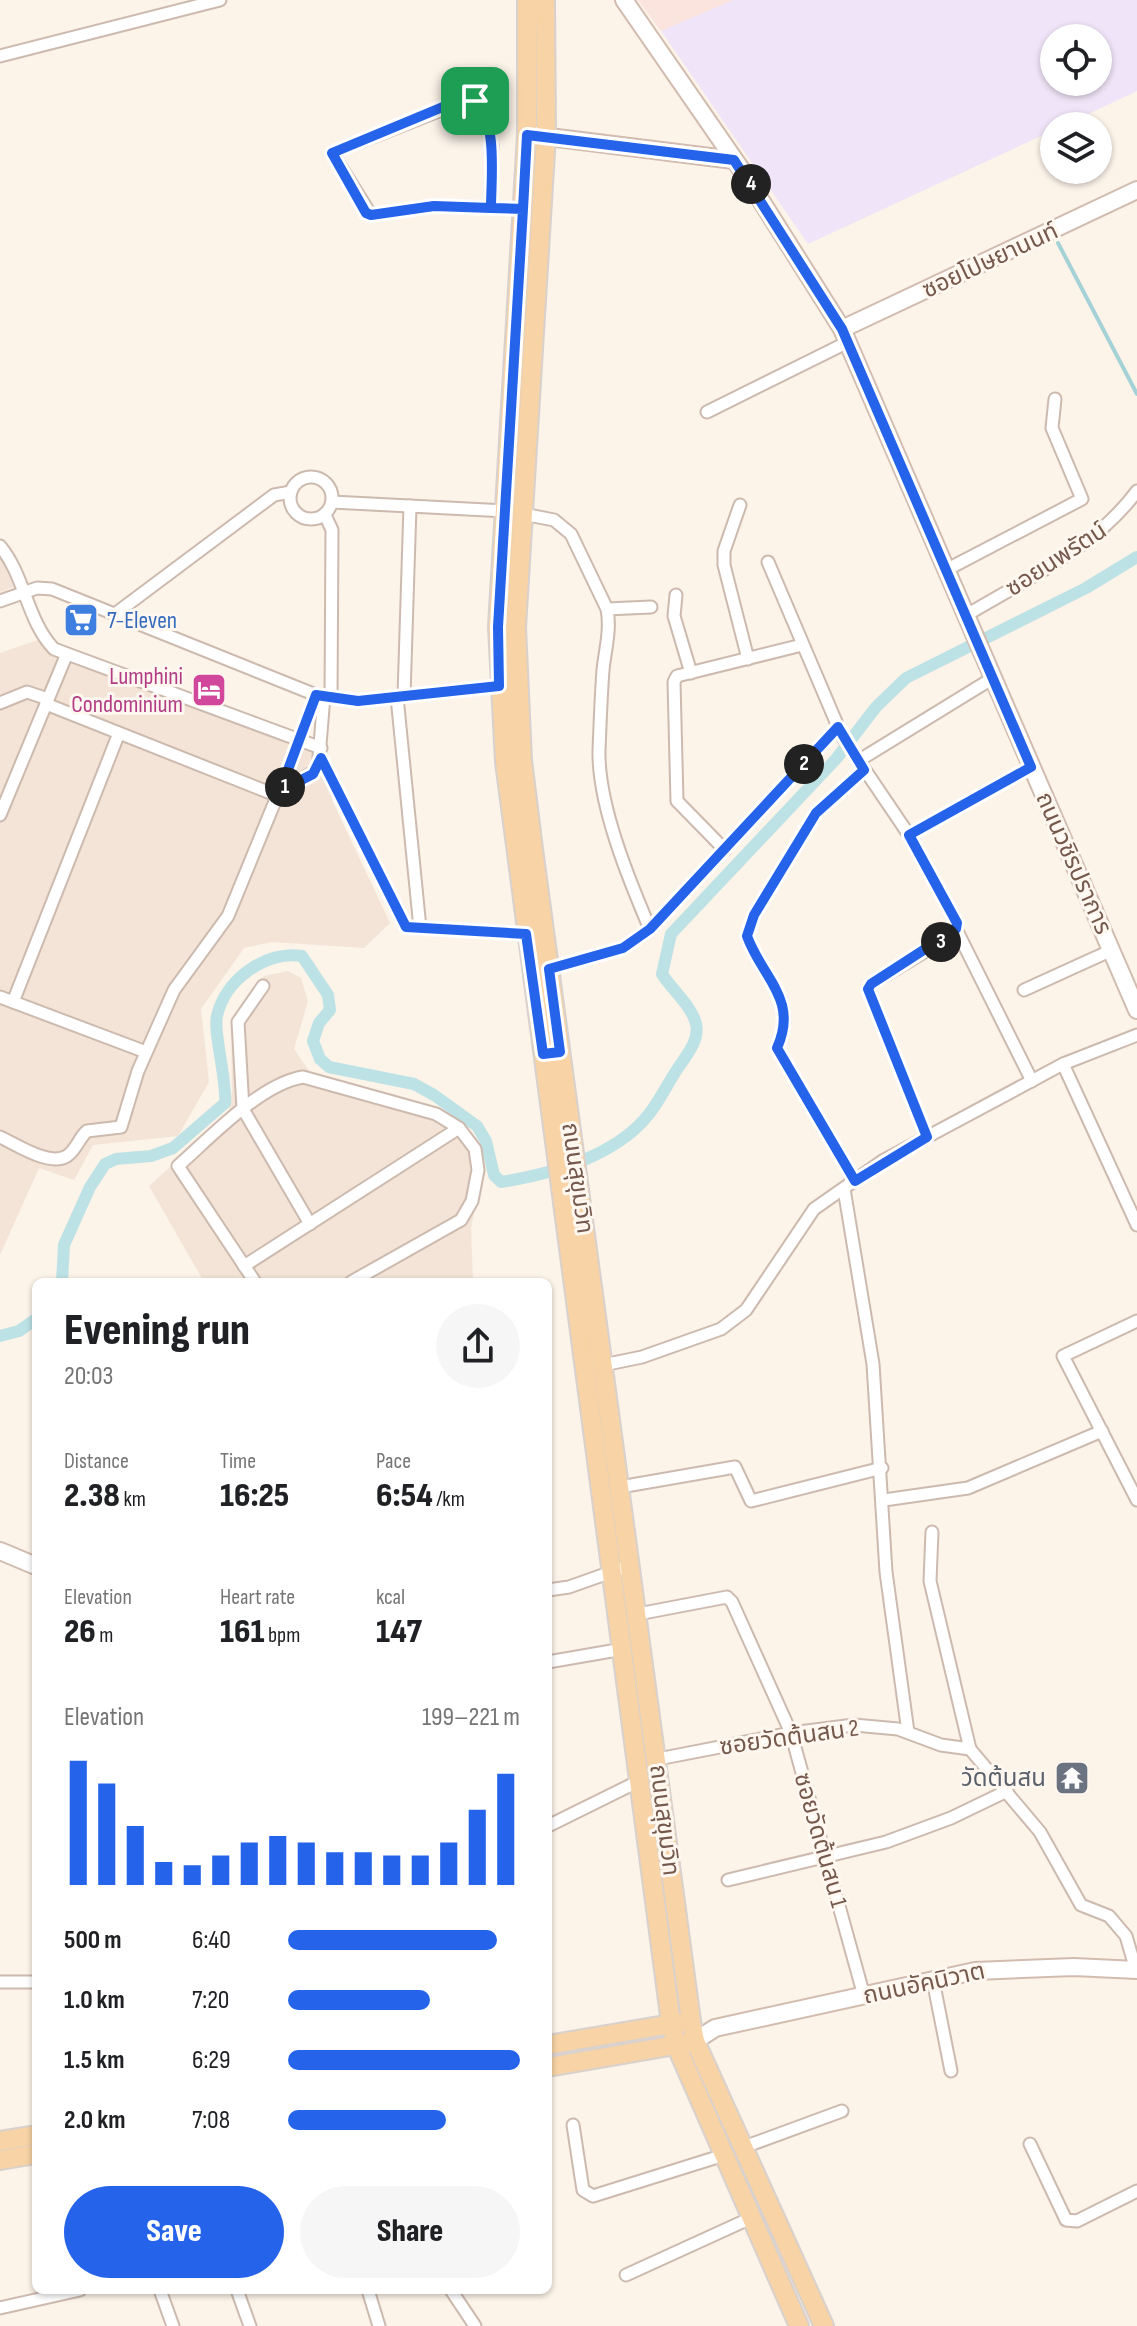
<!DOCTYPE html>
<html lang="en">
<head>
<meta charset="utf-8">
<style>
	body { margin:0; font-family:"Sofia Sans Condensed","Noto Sans Thai",sans-serif; background:#f6f6f6; color:#202124; height:100vh; display:flex; flex-direction:column; font-size:30px; white-space:nowrap }
	* { box-sizing:border-box; margin:0 }
	p { font-size:26px; color:#757577 }
	.icon { flex:none; width:44px; height:44px; fill:none; stroke:currentColor; stroke-width:2; stroke-linecap:round; stroke-linejoin:round }
	.map { position:relative; flex:1; overflow:hidden }
	.details { position:absolute; left:32px; top:1278px; width:520px; height:1016px; display:flex; flex-direction:column; background:#fff; border-radius:12px; box-shadow:0 2px 6px #0004 }
	.details>* { flex:none }
	.tools { position:absolute; left:1040px; top:24px; display:grid; gap:16px }
	.tools a { display:grid; place-items:center; width:72px; height:72px; border-radius:50%; background:#fff; box-shadow:0 2px 6px #0004; font-size:40px }
	.pin { position:absolute; display:grid; place-items:center; width:68px; height:68px; color:#fff; margin:-34px; border-radius:16px; box-shadow:0 4px 12px #0006 }
	.km { position:absolute; width:40px; height:40px; margin:-20px; border-radius:50%; background:#222; color:#fff; font-size:22px; line-height:40px; text-align:center }
	.round { display:grid; place-items:center; flex:none; width:84px; height:84px; border-radius:42px; background:#f6f6f6 }
	.summary { display:flex; align-items:center; justify-content:space-between; height:136px; padding:0 32px }
	h1 { font-size:44px; font-weight:800; line-height:60px }
	.stats { display:grid; grid-template-columns:repeat(3,1fr); gap:12px; height:136px; padding:8px 32px }
	.stats div { display:grid; align-content:center }
	.stats b { font-size:34px; font-weight:800 }
	.stats small { font-size:22px; font-weight:400 }
	.stats p { font-size:22px }
	.chart { height:224px; padding:16px 32px }
	.chart p { display:flex; justify-content:space-between }
	.chart svg { width:100%; height:144px; margin-top:8px; stroke:#2563eb; stroke-width:6 }
	.primary-button { display:flex; gap:16px; margin-top:auto; padding:16px 32px }
	.primary-button a { flex:1; height:92px; border-radius:48px; background:#2563eb; color:#fff; font-size:32px; font-weight:800; line-height:92px; text-align:center }
	.primary-button a+a { background:#f6f6f6; color:#202124 }
	ul { padding:0 32px; list-style:none; font-size:26px }
	li { display:grid; grid-template-columns:128px 96px 1fr; align-items:center; height:60px }
	li i { height:20px; border-radius:10px; background:#2563eb }
	.map>svg:first-child { display:block }
</style>
</head>
<body>
<div class="map">
<svg width="1137" height="2326" viewBox="0 0 1137 2326">
	<rect width="100%" height="100%" fill="#fcf3e9"/>
	<!-- residential -->
	<g fill="#f3e4d7">
		<path d="M0 554 14 587 0 592Z"/>
		<path d="M38 640 295 743 328 751 332 800 390 923 364 948 272 942 244 948 201 1009 209 1082 178 1136 93 1145 74 1180 39 1168 0 1255V653Z"/>
		<path d="M288 971 301 978 308 1001 294 1049 314 1078 383 1093 442 1116 475 1141 483 1174 471 1227 473 1282H204L149 1186 228 1115 232 1092 231 1021 264 976Z"/>
	</g>
	<!-- commercial -->
	<path fill="#fbe4dd" d="M638 0H733L661 31Z"/>
	<!-- education -->
	<path fill="#f0e5f8" fill-rule="evenodd" d="M733 0H1137V91L1063 126H1054V130L808 244 661 31ZM1054 38H1098V82H1054Z"/>
	<g fill="none" stroke-linecap="round" stroke-linejoin="round">
		<!-- stream -->
		<path stroke="#a4d2d6" stroke-width="4" d="M1058 243 1137 394"/>
		<!-- canal -->
		<g stroke="#bde2e5" stroke-width="12">
			<path d="M62 1282 64 1245 90 1187 105 1164 116 1159 151 1156 173 1148 225 1103C227 1079 213 1032 217 1016 225 979 267 950 302 956L328 995 330 1010 319 1023 313 1041 320 1059 329 1067 414 1084 434 1095 477 1126 486 1141 494 1175 501 1182C551 1174 616 1156 649 1114 660 1100 668 1083 678 1068 686 1056 700 1040 696 1024 692 1006 672 990 662 974L671 934 836 759 876 707 906 678 1086 588 1137 557"/>
			<path d="M0 1336 19 1331 36 1319"/>
		</g>
		<!-- street casing -->
		<g stroke="#cdbaaf" stroke-width="15">
			<g id="street">
				<path d="M0 56 220 0"/>
				<path d="M491 208 492 145 482 107 469 99 332 153 371 215 434 206 523 209"/>
				<path d="M707 412 848 342"/>
				<circle cx="311" cy="498" r="21"/>
				<path d="M332 502 506 511"/>
				<path d="M740 505 724 551V565L748 659"/>
				<path d="M523 514 554 520 571 534 607 609C611 630 605 650 603 670 601 697 600 724 599 751 598 805 629 880 650 929"/>
				<path d="M325 515 332 530 331 697"/>
				<path d="M0 546C25 576 27 621 54 649L321 748"/>
				<path d="M768 562 842 736 909 835 957 923 952 935 871 984 868 989 927 1137"/>
				<path d="M946 570 1082 499 1052 428 1055 399"/>
				<path d="M676 595 674 616 691 673"/>
				<path d="M0 601 37 588 52 589 316 695 358 701 499 686"/>
				<path d="M607 609 651 607"/>
				<path d="M115 614 274 495 291 492"/>
				<path d="M965 616C1026 579 1094 549 1137 491"/>
				<path d="M404 696 410 506"/>
				<path d="M397 697 420 928"/>
				<path d="M0 703 27 692 48 699"/>
				<path d="M46 704 278 796"/>
				<path d="M321 758 406 927 526 934"/>
				<path d="M858 761 993 678"/>
				<path d="M281 791 316 695"/>
				<path d="M0 815 66 656"/>
				<path d="M909 835 1031 767"/>
				<path d="M725 850 677 801 674 682 677 676 802 645"/>
				<path d="M956 929 1032 1081"/>
				<path d="M549 969 623 948 650 929 838 727"/>
				<path d="M263 986 238 1022 243 1109 310 1224"/>
				<path d="M1024 990 1112 950"/>
				<path d="M0 997 146 1052"/>
				<path d="M13 1002 119 733"/>
				<path d="M1063 1064 1137 1225"/>
				<path d="M0 1137C16 1144 49 1167 67 1156 76 1150 79 1138 87 1131L121 1127 138 1071 174 990 228 916 278 794 318 769 324 696"/>
				<path d="M855 1181 777 1048C800 999 761 978 747 936L754 915 816 813 864 770"/>
				<path d="M844 1189 873 1364 886 1572 908 1732"/>
				<path d="M244 1266 459 1128"/>
				<path d="M255 1282 178 1166C210 1138 260 1084 303 1077L436 1114 459 1128 475 1149 478 1170 472 1201 461 1220 351 1282"/>
				<path d="M1137 1321 1063 1356 1137 1500"/>
				<path d="M603 1365 642 1357 721 1329 746 1310 814 1209 884 1160 1063 1064 1137 1035"/>
				<path d="M620 1487 735 1467 751 1501 882 1468"/>
				<path d="M884 1500 968 1488 1102 1431"/>
				<path d="M932 1532 930 1581 970 1749"/>
				<path d="M548 1590 569 1587 631 1565"/>
				<path d="M638 1614 727 1597 732 1602 791 1733 864 1996"/>
				<path d="M548 1662 623 1649"/>
				<path d="M658 1759 791 1733 854 1725 898 1729 941 1745 970 1749 1040 1832 1081 1905 1109 1916 1126 1936 1136 1970"/>
				<path d="M548 1826 641 1780"/>
				<path d="M728 1880 886 1842 951 1818 1007 1791"/>
				<path d="M933 1980 951 2071"/>
				<path d="M0 1982H36"/>
				<path d="M573 2125 583 2190 593 2196 724 2155"/>
				<path d="M1030 2144 1066 2220 1077 2221 1137 2191"/>
				<path d="M744 2147 842 2111"/>
				<path d="M626 2275 751 2218"/>
				<path d="M160 2290 173 2326"/>
				<path d="M237 2290 250 2326"/>
				<path d="M368 2290 379 2326"/>
				<path d="M451 2290 475 2326"/>
				<path d="M0 2308 80 2290"/>
			</g>
		</g>
		<!-- secondary casing -->
		<g stroke="#d2bcaf" stroke-width="20">
			<g id="secondary">
				<path d="M624 0 743 172 842 329 1137 1010"/>
				<path d="M533 135 734 160"/>
				<path d="M842 329 1137 190"/>
				<path d="M0 1551 36 1566"/>
				<path d="M695 2041 715 2028 975 1971 1074 1967 1137 1970"/>
			</g>
		</g>
		<!-- primary casing -->
		<g stroke="#d8d1cd" stroke-width="22">
			<g id="primary">
				<path d="M527 0V135L498 627 505 762 671 2023 676 2045 799 2326"/>
				<path d="M545 0 546 136 516 627 522 760 533 849 691 2021 695 2041 824 2326"/>
				<path d="M548 2045 683 2022"/>
				<path d="M548 2067 687 2043"/>
				<path d="M0 2141 36 2135"/>
				<path d="M0 2160 36 2154"/>
			</g>
		</g>
		<!-- street -->
		<use href="#street" stroke="#fff" stroke-width="11"/>
		<!-- secondary -->
		<use href="#secondary" stroke="#fff" stroke-width="16"/>
		<!-- primary -->
		<use href="#primary" stroke="#f7d3a5" stroke-width="18"/>
	</g>
	<g fill="none" stroke-linecap="round" stroke-linejoin="round">
		<!-- route casing -->
		<g stroke="#fff" stroke-width="16">
			<path id="route" d="M475 101C498 120 491 180 491 208L523 209 498 627 499 686 358 701 316 695 280 791 313 774 321 758 406 927 526 934 543 1054 560 1052 549 969 623 948 650 929 838 727 864 770 816 813 754 915 747 936C762 978 799 999 777 1048L855 1181 927 1137 868 989 871 984 956 929 957 923 909 835 1031 767 842 329 734 160 527 135 523 209 494 208H491L434 206 371 215 366 213 332 153 462 99 475 101"/>
		</g>
		<!-- route -->
		<use href="#route" stroke="#2563eb" stroke-width="10"/>
	</g>
	<!-- icons -->
	<defs>
		<g id="supermarket-square" transform="scale(1.8)"><rect x="-9" y="-9" width="18" height="18" rx="4" fill="#3f7fe0" stroke="#fef7ef"/><path d="M-6-5.5h2.5l.6 2H6L4.5 2H-2.5L-4.4-4H-6ZM-1.5 3.2a1.3 1.3 0 1 0 .1 0ZM3 3.2a1.3 1.3 0 1 0 .1 0Z" fill="#fff"/></g>
		<g id="hotel-square" transform="scale(1.8)"><rect x="-9" y="-9" width="18" height="18" rx="4" fill="#d1479c" stroke="#fef7ef"/><path d="M-6-4.5h1.5V1H6V5H4.5V3h-9V5H-6ZM-4 0a1.8 1.8 0 1 1 3.6 0ZM.5 0V-2.5h3Q6-2.5 6 0Z" fill="#fff"/></g>
		<g id="temple-square" transform="scale(1.8)"><rect x="-9" y="-9" width="18" height="18" rx="4" fill="#6b7280" stroke="#fef7ef"/><path d="M0-6L5-2H3V0L6.5 2.5H4V6H1.5V3h-3V6H-4V2.5H-6.5L-3 0V-2H-5Z" fill="#fff"/></g>
	</defs>
	<g fill-rule="evenodd">
		<use href="#supermarket-square" x="81" y="620"/>
		<use href="#hotel-square" x="209" y="690"/>
		<use href="#temple-square" x="1072" y="1778"/>
	</g>
	<g text-anchor="middle" stroke-width="6" stroke-linejoin="round" paint-order="stroke">
		<!-- street labels -->
		<g font-size="24" fill="#75594d" stroke="#fef7ef">
			<text transform="translate(990 260) rotate(-25)" y="8">ซอยโปษยานนท์</text>
			<text transform="translate(1056 559) rotate(-33)" y="8">ซอยนพรัตน์</text>
			<text transform="translate(1074 863) rotate(66)" y="8">ถนนวชิรปราการ</text>
			<text transform="translate(578 1178) rotate(82)" y="8">ถนนสุขุมวิท</text>
			<text transform="translate(789 1737) rotate(-8)" y="8">ซอยวัดต้นสน 2</text>
			<text transform="translate(665 1820) rotate(83)" y="8">ถนนสุขุมวิท</text>
			<text transform="translate(821 1840) rotate(74)" y="8">ซอยวัดต้นสน 1</text>
			<text transform="translate(924 1983) rotate(-12)" y="8">ถนนอัคนิวาต</text>
		</g>
		<!-- shop labels -->
		<g font-size="24" fill="#366cbe" stroke="#fef7ef" text-anchor="start">
			<text x="107" y="628">7-Eleven</text>
		</g>
		<!-- hotel labels -->
		<g font-size="24" fill="#b23c85" stroke="#fef7ef" text-anchor="end">
			<text x="183" y="684">Lumphini<tspan x="183" dy="28">Condominium</tspan></text>
		</g>
		<!-- worship labels -->
		<g font-size="24" fill="#5b616d" stroke="#fef7ef" text-anchor="end">
			<text x="1046" y="1786">วัดต้นสน</text>
		</g>
	</g>
</svg>
<div class="tools">
<a><svg class="icon" aria-label="locate" viewBox="0 0 24 24"><circle cx="12" cy="12" r="6"/><path d="M12 2v4M12 18v4M2 12h4M18 12h4"/></svg></a>
<a><svg class="icon" aria-label="layers" viewBox="0 0 24 24"><path d="M12 4l9 5-9 5-9-5zM3 14l9 5 9-5"/></svg></a>
</div>
<div class="pin" style="left:475px;top:101px;background:#1e9e55"><svg class="icon" aria-label="arrive" viewBox="0 0 24 24"><path d="M6 21V4h12l-3 4 3 4H6"/></svg></div>
<b class="km" style="left:285px;top:787px">1</b>
<b class="km" style="left:804px;top:764px">2</b>
<b class="km" style="left:941px;top:942px">3</b>
<b class="km" style="left:751px;top:184px">4</b>
<section class="details">
<div class="summary"><div><h1>Evening run</h1><p>20:03</p></div><a class="round"><svg class="icon" aria-label="share" viewBox="0 0 24 24"><path d="M12 15V3M7 8l5-5 5 5M5 13v7h14v-7"/></svg></a></div>
<div class="stats">
<div><p>Distance</p><b>2.38<small> km</small></b></div>
<div><p>Time</p><b>16:25</b></div>
<div><p>Pace</p><b>6:54<small> /km</small></b></div>
</div>
<div class="stats">
<div><p>Elevation</p><b>26<small> m</small></b></div>
<div><p>Heart rate</p><b>161<small> bpm</small></b></div>
<div><p>kcal</p><b>147</b></div>
</div>
<div class="chart"><p><span>Elevation</span>199–221 m</p>
<svg viewBox="0 0 160 44" preserveAspectRatio="none"><path d="M5 44V6M15 44V13M25 44V26M35 44V37M45 44V38M55 44V35M65 44V31M75 44V29M85 44V31M95 44V34M105 44V34M115 44V35M125 44V35M135 44V31M145 44V21M155 44V10"/></svg>
</div>
<ul>
<li><b>500 m</b>6:40<i style="width:90%"></i></li>
<li><b>1.0 km</b>7:20<i style="width:61%"></i></li>
<li><b>1.5 km</b>6:29<i style="width:100%"></i></li>
<li><b>2.0 km</b>7:08<i style="width:68%"></i></li>
</ul>
<div class="primary-button"><a>Save</a><a>Share</a></div>
</section>
</div>
</body>
</html>
